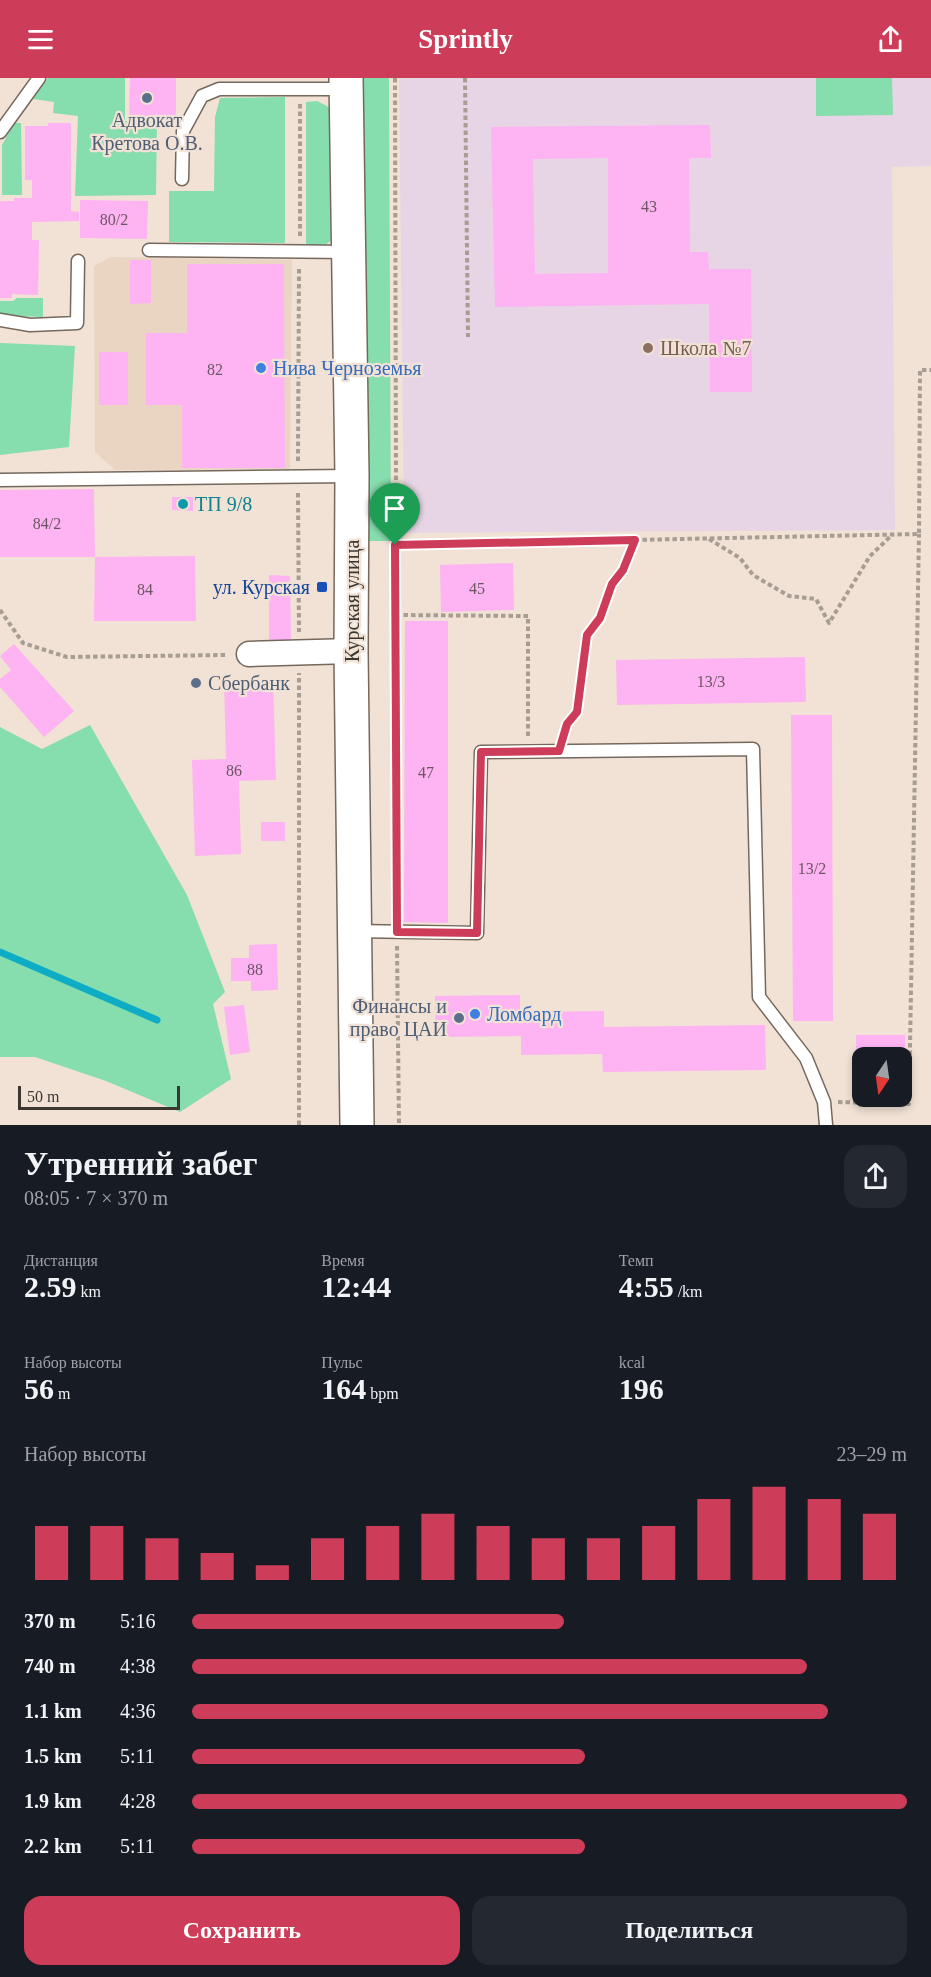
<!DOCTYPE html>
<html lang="ru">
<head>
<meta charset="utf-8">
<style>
	body { margin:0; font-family:Georgia,serif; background:#242831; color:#f1f3f6; height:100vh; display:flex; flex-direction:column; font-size:22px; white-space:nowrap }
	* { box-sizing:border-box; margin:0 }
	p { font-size:20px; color:#9ea1a6 }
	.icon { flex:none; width:33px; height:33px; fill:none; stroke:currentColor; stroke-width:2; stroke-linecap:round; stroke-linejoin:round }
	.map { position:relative; height:1047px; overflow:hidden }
	.panel { display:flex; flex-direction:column; background:#171b24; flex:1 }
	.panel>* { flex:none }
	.needle { width:39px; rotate:193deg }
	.tools { position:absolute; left:852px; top:969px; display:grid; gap:12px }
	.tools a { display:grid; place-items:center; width:60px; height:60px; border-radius:12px; background:#171b24; box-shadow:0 3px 9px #0003; font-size:30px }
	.scale { position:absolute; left:18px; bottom:15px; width:162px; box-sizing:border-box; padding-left:6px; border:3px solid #3c3631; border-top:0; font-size:16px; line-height:21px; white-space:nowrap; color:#3c3631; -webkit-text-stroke:4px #f1e2d5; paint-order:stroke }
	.pin { position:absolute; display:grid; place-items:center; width:51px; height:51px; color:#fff; margin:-62px -26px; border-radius:50% 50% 50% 0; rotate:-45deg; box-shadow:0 0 6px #0007 }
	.pin .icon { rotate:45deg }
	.round { display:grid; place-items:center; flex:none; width:63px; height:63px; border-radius:18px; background:#242831 }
	.summary { display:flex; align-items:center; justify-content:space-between; height:102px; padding:0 24px }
	h1 { font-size:33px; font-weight:700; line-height:45px }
	.figures { display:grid; grid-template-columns:repeat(3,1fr); gap:9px; height:102px; padding:6px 24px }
	.figures div { display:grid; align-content:center }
	.figures b { font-size:30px; font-weight:700 }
	.figures small { font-size:16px; font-weight:400 }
	.figures p { font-size:16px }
	.chart { height:168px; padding:12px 24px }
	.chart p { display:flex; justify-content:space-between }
	.chart svg { width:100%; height:108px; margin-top:6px; stroke:#cd3d59; stroke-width:6 }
	.primary-button { display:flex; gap:12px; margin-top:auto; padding:12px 24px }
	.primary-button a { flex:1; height:69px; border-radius:18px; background:#cd3d59; color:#fff; font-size:24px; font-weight:700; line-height:69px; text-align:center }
	.primary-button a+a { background:#242831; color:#f1f3f6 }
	ul { padding:0 24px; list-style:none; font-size:20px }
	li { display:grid; grid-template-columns:96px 72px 1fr; align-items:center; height:45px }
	li i { height:15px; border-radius:8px; background:#cd3d59 }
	header { display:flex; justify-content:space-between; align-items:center; height:78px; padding:0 24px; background:#cd3d59; color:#fff; font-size:27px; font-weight:700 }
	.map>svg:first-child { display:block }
</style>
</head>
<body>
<header><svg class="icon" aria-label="menu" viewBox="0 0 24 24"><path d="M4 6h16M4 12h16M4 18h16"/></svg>Sprintly<svg class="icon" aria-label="share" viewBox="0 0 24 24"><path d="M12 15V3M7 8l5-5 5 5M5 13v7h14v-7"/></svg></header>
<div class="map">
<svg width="931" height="1047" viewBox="0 0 931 1047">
	<rect width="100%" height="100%" fill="#f1e2d5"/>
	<!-- built -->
	<path fill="#ead5c3" d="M111 179 292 182 290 391 115 392 95 374 94 188Z"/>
	<!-- education -->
	<path fill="#e7d5e5" d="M399 0H931V88L892 89 895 452 404 455Z"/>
	<!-- green -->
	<g fill="#86ddad">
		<path d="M48 0H125V43L157 44 156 117 75 118 78 38 53 35 54 24 33 21Z"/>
		<path d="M363 0H389L391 463H367Z"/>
		<path d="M816 0H892L893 37 816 38Z"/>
		<path d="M285 19V165L169 164V113H214L215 39 220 20Z"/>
		<path d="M317 23 327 28 334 34 335 157C327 169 320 170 306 170V24Z"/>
		<path d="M14 45H21L22 117H2V67Z"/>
		<path d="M17 220H43V239L14 238 0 235V223H13Z"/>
		<path d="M0 265 75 268 69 369 0 377Z"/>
		<path d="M90 647 187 817 225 914 213 926 231 1001 180 1034 106 1003 35 979H0V649L42 671Z"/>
	</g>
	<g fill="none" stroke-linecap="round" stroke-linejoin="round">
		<!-- stream -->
		<path stroke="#0facc5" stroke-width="7" d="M0 874 157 942"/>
	</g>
	<!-- building -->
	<g fill="#feb3f3" fill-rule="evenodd">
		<path d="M130 0H176V38H149V42L129 41Z"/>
		<path d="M48 45H71V133L79 134V143L32 144V162H39L38 217 12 216V220H0V123H14V120H32V102H25V48H48Z"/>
		<path d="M710 47 711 80H689L690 174H708L709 191H751L752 314H710L709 226 495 229 491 49ZM608 80V195L535 196 533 81Z"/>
		<path d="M80 122 148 123 147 161 80 160Z"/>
		<path d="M130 182H151V225L130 226Z"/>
		<path d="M187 186H284L285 390H182V327H146V255H187Z"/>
		<rect x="99" y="274" width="29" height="53"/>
		<path d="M94 411 95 479H0V412Z"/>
		<path d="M172 419H193V433L172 432Z"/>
		<path d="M195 478 196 543H94L95 479Z"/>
		<path d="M513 485 514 532 441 534 440 487Z"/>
		<path d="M269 497 290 498 291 564H269Z"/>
		<path d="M405 543H448V845L404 844Z"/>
		<path d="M14 566 74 633 44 659 0 609V601L11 592 0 578Z"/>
		<path d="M805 579 806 624 617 627 616 582Z"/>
		<path d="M273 602 276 702 239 703 241 776 195 778 192 682 226 681 224 603Z"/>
		<path d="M791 637H832L833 943H793Z"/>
		<rect x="261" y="744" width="24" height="19"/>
		<path d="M277 866 278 912 251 913V903H231V880H249V867Z"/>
		<path d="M520 917V934L604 933V949L765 947 766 992 603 994 602 976 521 977V958L435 959V918Z"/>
		<path d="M244 927 250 974 230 977 224 929Z"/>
		<path d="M856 957H905V1007H902V980H862V1008H856Z"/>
	</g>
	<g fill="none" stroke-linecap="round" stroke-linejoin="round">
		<!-- lane casing -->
		<g stroke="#75685d" stroke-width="15">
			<g id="lane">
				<path d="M0 54 39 0"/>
				<path d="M182 101 183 53 202 18 219 11H345"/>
				<path d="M149 172 348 174"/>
				<path d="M0 242 30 247 77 245 78 183"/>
				<path d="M0 402 351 398"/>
				<path d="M354 853 477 855 481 674 753 671 759 919 806 980 824 1024 826 1047"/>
			</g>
		</g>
		<!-- street casing -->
		<g stroke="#75685d" stroke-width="27">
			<path id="street" d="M249 576 351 573"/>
		</g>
		<!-- secondary casing -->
		<g stroke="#75685d" stroke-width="36">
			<path id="secondary" d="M346 0 352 398 351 573 357 1047"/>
		</g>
		<!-- path -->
		<g stroke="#a89d93" stroke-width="4" stroke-dasharray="4.5 3" stroke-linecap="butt">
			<path d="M395 0 397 839"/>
			<path d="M465 0 468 259"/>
			<path d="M300 158V25"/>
			<path d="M298 383 299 190"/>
			<path d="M298 415 299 554"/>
			<path d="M709 461 740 480 753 497 789 518 816 521 829 545 870 478 893 456"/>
			<path d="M395 467 919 456 920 292H931"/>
			<path d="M0 532 23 565 67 579 227 577"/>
			<path d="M396 537 528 538V658"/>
			<path d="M563 658 567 647 577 634 587 557 600 540 612 506 623 492 635 462"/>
			<path d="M397 868 399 1047"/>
			<path d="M838 1024 909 1026 919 456"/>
			<path d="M299 1047V595"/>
		</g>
		<!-- lane -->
		<use href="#lane" stroke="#fff" stroke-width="12"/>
		<!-- street -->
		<use href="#street" stroke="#fff" stroke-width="24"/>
		<!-- secondary -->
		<use href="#secondary" stroke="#fff" stroke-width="33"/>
	</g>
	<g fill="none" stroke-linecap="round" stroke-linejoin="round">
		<!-- route casing -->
		<g stroke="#fff" stroke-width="12">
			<path id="route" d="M635 462 623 492 612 506 600 540 587 557 577 634 567 646 559 673 481 674 477 855 397 854 395 467Z"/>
		</g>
		<!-- route -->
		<use href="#route" stroke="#cd3d59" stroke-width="8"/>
	</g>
	<!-- markers -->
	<g fill="#5c6f8a" stroke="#f1e2d5" stroke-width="2">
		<circle cx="147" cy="20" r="6"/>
		<circle cx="196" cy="605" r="6"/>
		<circle cx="459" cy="940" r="6"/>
	</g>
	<circle fill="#8d6e63" stroke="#f1e2d5" stroke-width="2" cx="648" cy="270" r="6"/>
	<g fill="#3f7fe0" stroke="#f1e2d5" stroke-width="2">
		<circle cx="261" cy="290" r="6"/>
		<circle cx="475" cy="936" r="6"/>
	</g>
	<circle fill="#0f9aa8" stroke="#f1e2d5" stroke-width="2" cx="183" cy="426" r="6"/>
	<rect fill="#1a4fb4" stroke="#f1e2d5" stroke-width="2" x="316" y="503" width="12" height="12" rx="3"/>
	<g text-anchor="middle" stroke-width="4.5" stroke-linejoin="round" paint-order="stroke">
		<!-- number labels -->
		<g font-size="16" fill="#6c5562">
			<text x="649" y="134">43</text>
			<text x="114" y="147">80/2</text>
			<text x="215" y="297">82</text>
			<text x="47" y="451">84/2</text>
			<text x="477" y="516">45</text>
			<text x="145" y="517">84</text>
			<text x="711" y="609">13/3</text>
			<text x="234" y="698">86</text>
			<text x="426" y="700">47</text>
			<text x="812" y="796">13/2</text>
			<text x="255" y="897">88</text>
		</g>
		<!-- service labels -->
		<g font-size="20" fill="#4e5e75" stroke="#f1e2d5">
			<text x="147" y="49">Адвокат<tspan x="147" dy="23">Кретова О.В.</tspan></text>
			<text x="208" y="612" text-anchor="start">Сбербанк</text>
			<text x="447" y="935" text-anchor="end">Финансы и<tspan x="447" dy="23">право ЦАИ</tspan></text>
		</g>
		<!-- education labels -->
		<g font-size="20" fill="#785e54" stroke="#f1e2d5" text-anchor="start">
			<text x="660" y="277">Школа №7</text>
		</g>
		<!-- shop labels -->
		<g font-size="20" fill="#366cbe" stroke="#f1e2d5" text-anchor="start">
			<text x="273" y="297">Нива Черноземья</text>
			<text x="487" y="943">Ломбард</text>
		</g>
		<!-- culture labels -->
		<g font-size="20" fill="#0d838f" stroke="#f1e2d5" text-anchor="start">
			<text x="195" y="433">ТП 9/8</text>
		</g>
		<!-- transit labels -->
		<g font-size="20" fill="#164399" stroke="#f1e2d5" text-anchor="end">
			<text x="310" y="516">ул. Курская</text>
		</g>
		<!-- street labels -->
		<g font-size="20" fill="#3c3631" stroke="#f1e2d5">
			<text transform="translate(352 523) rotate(-90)" y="7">Курская улица</text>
		</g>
	</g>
</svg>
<div class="tools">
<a><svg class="needle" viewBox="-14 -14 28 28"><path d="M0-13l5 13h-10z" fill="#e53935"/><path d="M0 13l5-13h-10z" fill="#9ea1a6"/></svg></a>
</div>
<div class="scale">50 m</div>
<div class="pin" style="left:395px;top:467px;background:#1e9e55"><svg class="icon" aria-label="arrive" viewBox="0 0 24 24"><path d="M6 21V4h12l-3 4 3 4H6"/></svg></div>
</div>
<section class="panel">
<div class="summary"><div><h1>Утренний забег</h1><p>08:05 · 7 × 370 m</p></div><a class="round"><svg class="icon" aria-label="share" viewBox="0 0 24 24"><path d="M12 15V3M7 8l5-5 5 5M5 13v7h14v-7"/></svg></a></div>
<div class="figures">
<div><p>Дистанция</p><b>2.59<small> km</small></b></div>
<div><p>Время</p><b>12:44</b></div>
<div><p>Темп</p><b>4:55<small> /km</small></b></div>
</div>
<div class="figures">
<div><p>Набор высоты</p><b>56<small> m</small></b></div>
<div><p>Пульс</p><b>164<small> bpm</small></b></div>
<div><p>kcal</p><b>196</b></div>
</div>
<div class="chart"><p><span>Набор высоты</span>23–29 m</p>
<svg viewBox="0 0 160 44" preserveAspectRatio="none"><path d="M5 44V22M15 44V22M25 44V27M35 44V33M45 44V38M55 44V27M65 44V22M75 44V17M85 44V22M95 44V27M105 44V27M115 44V22M125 44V11M135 44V6M145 44V11M155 44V17"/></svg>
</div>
<ul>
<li><b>370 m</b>5:16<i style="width:52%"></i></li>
<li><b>740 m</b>4:38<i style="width:86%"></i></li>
<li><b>1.1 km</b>4:36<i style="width:89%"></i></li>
<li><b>1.5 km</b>5:11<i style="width:55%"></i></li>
<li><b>1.9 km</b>4:28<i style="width:100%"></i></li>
<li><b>2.2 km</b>5:11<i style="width:55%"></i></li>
</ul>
<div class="primary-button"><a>Сохранить</a><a>Поделиться</a></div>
</section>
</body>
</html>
